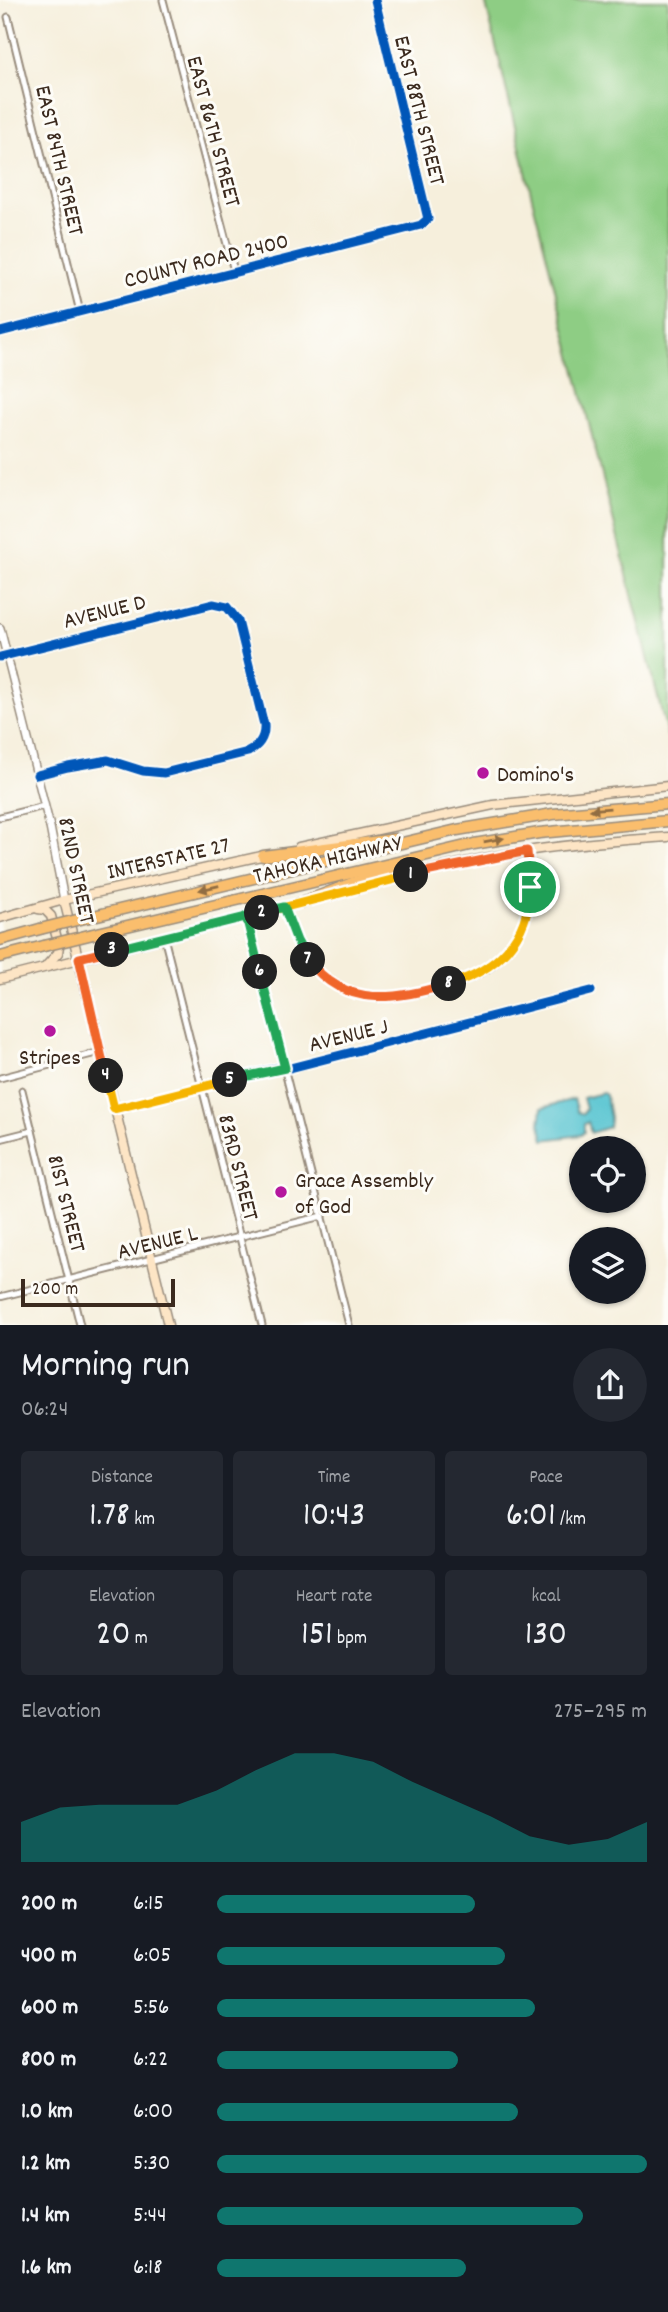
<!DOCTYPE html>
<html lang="en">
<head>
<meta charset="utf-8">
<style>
	body { margin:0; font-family:Dekko,sans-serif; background:#242831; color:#f1f3f6; height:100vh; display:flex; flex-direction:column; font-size:26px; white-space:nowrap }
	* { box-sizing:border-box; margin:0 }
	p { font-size:23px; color:#9ea1a6 }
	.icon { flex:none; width:38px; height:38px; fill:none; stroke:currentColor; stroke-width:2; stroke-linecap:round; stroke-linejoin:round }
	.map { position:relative; height:1325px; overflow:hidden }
	.sheet { display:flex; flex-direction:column; background:#171b24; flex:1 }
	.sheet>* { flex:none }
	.fabs { position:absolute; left:569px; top:1136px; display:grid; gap:14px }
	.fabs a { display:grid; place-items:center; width:77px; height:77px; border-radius:50%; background:#171b24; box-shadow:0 2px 5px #0004; font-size:35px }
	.scale { position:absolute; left:21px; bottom:18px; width:154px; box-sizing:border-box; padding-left:7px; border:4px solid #3b2a1e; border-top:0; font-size:19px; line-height:24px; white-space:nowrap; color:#3b2a1e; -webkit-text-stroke:5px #fdfcf7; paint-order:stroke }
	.pin { position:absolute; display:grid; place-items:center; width:60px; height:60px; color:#fff; margin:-30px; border:4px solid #fff; border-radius:50%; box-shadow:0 2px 7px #0007 }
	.km { position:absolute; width:35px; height:35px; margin:-18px; border-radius:50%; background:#222; color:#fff; font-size:19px; line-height:35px; text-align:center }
	.round { display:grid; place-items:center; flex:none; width:74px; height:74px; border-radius:37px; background:#242831 }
	.headline { display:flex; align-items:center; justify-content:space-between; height:119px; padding:0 21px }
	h1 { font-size:38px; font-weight:600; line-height:52px }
	.figures { display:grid; grid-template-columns:repeat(3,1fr); gap:10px; height:119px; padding:7px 21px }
	.figures div { display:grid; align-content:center; border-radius:7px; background:#242831; text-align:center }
	.figures b { font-size:35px; font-weight:600 }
	.figures small { font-size:19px; font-weight:400 }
	.figures p { font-size:19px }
	.chart { height:196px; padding:14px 21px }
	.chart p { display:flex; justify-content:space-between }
	.chart svg { width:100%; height:126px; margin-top:7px; fill:#0f766e; opacity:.7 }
	ul { padding:0 21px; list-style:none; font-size:23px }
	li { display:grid; grid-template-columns:112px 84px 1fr; align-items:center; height:52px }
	li i { height:18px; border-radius:9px; background:#0f766e }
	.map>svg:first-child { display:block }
</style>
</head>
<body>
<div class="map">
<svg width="668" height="1325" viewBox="0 0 668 1325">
	<rect width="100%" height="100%" fill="#fdfcf7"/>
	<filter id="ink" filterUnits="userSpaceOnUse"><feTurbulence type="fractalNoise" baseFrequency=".0143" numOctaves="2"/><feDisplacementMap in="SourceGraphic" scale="14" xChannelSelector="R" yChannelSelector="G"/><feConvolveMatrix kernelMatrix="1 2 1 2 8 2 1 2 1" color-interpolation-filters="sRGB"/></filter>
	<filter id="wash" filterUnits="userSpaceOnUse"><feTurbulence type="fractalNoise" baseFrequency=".00686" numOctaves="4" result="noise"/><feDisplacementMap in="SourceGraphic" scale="28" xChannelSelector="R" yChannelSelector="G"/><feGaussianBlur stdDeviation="1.57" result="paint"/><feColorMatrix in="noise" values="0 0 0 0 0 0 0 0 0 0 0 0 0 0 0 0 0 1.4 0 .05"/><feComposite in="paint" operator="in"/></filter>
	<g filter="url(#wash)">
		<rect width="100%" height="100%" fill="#f6efdc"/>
		<!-- green -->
		<path fill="#8ecd84" stroke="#647c51" stroke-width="2" d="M485 0H668V737L534 206Z"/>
		<!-- water -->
		<path fill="#59c5d1" stroke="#4a7878" stroke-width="2" d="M603 1093 606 1095 610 1118 609 1127 591 1133 588 1122 584 1124V1132L581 1135 544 1140 540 1124 542 1108 574 1099 578 1112 583 1114 586 1109 583 1098Z"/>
	</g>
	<g filter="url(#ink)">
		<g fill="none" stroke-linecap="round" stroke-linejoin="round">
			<!-- minor casing -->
			<g stroke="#988c7d" stroke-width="9">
				<g id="minor">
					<path d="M163 0 234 271"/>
					<path d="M8 17 80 312"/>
					<path d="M0 332 421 225 428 219 375 0"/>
					<path d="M0 657 213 604 227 607 238 621 264 725C265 738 259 746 248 752L164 773 143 771 108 760 68 767 37 775"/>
					<path d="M0 817 44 806"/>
					<path d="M284 907C292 930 300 956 319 973 333 985 353 994 372 997 399 1001 462 985 486 970 495 965 503 956 509 948 531 919 532 886 527 851"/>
					<path d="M246 917 349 1325"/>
					<path d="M164 937 262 1325"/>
					<path d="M0 1078 100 1052"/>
					<path d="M22 1090 80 1325"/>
					<path d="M115 1109 276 1068H290L591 991"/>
					<path d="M0 1139 32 1131"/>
					<path d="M0 1297 322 1216"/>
				</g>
			</g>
			<!-- tertiary casing -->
			<g stroke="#988c7d" stroke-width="10">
				<path id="tertiary" d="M0 628 50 827 64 900"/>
			</g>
			<!-- secondary casing -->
			<g stroke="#988c7d" stroke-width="11">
				<g id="secondary">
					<path d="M299 847 493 805 668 786"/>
					<path d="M329 896C386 882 443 865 502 855 557 845 612 841 668 837"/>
					<path d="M64 900 168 1325"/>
					<path d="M38 909 45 910 51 916 59 946 58 953 47 965"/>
					<path d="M0 918 64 900 266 855"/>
					<path d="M0 979 309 901"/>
				</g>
			</g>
			<!-- motorway casing -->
			<g stroke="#988c7d" stroke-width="13">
				<g id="motorway">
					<path d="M263 856 395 839"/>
					<path d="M304 902 355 882 409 865"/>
					<path d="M89 917 457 830 553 814 668 804"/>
					<path d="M93 934 474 844 539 833 668 821"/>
					<path d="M0 940 40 929"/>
					<path d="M0 957 44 946"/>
				</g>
			</g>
			<!-- minor -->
			<use href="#minor" stroke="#fff" stroke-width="5"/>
			<!-- tertiary -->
			<use href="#tertiary" stroke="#fff" stroke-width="7"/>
			<!-- secondary -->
			<use href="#secondary" stroke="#fde5c5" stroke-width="8"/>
			<!-- motorway -->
			<use href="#motorway" stroke="#fabe6d" stroke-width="10"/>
			<!-- motorway-bridge casing -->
			<g stroke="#988c7d" stroke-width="13" stroke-linecap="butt">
				<g id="motorway-bridge">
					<path d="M40 929 89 917"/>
					<path d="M44 946 93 934"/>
				</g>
			</g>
			<!-- motorway-bridge -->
			<use href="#motorway-bridge" stroke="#fabe6d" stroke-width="10"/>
			<!-- cycleway casing -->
			<g stroke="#fdfcf7" stroke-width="13">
				<g id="cycleway">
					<path d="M0 332 421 225 428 219 375 0"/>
					<path d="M0 657 213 604 227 607 238 621 264 725C265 738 259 746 248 752L164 773 143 771 108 760 68 767 37 775"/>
					<path d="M114 1109 276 1068H290L591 991"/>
				</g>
			</g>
			<!-- cycleway -->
			<use href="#cycleway" stroke="#0057b8" stroke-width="9"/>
		</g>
		<!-- one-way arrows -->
		<defs><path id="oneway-solid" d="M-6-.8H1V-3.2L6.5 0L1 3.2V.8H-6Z" transform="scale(1.75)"/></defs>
		<g fill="#916d42">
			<use href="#oneway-solid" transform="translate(600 809) rotate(175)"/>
			<use href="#oneway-solid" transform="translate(494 840) rotate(-10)"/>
			<use href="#oneway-solid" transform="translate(209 888) rotate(167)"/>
		</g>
	</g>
	<g fill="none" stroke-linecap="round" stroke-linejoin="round" filter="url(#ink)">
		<!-- split-1 casing -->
		<g stroke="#fff" stroke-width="14">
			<path id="split-1" d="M411 875 527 851 530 887"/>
		</g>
		<!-- split-2 casing -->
		<g stroke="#fff" stroke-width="14">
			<path id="split-2" d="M262 913 411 875"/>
		</g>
		<!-- split-3 casing -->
		<g stroke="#fff" stroke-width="14">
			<path id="split-3" d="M112 950 262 913"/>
		</g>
		<!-- split-4 casing -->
		<g stroke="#fff" stroke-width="14">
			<path id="split-4" d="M106 1076 79 958 112 950"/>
		</g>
		<!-- split-5 casing -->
		<g stroke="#fff" stroke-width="14">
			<path id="split-5" d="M106 1076 114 1109 230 1080"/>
		</g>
		<!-- split-6 casing -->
		<g stroke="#fff" stroke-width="14">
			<path id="split-6" d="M230 1080 285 1068 260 972"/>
		</g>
		<!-- split-7 casing -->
		<g stroke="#fff" stroke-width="14">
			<path id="split-7" d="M260 972 246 916 284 907 297 941 308 960"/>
		</g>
		<!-- split-8 casing -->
		<g stroke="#fff" stroke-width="14">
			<path id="split-8" d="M308 960C346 1010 397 999 449 984"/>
		</g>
		<!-- split-9 casing -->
		<g stroke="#fff" stroke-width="14">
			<path id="split-9" d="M449 984C496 971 529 939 530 887"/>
		</g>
		<!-- split-1 -->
		<use href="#split-1" stroke="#f0652b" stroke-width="9"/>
		<!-- split-2 -->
		<use href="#split-2" stroke="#f5b400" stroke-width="9"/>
		<!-- split-3 -->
		<use href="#split-3" stroke="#22a559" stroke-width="9"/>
		<!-- split-4 -->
		<use href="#split-4" stroke="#f0652b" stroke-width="9"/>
		<!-- split-5 -->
		<use href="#split-5" stroke="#f5b400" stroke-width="9"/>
		<!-- split-6 -->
		<use href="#split-6" stroke="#22a559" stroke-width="9"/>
		<!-- split-7 -->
		<use href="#split-7" stroke="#22a559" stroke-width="9"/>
		<!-- split-8 -->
		<use href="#split-8" stroke="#f0652b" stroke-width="9"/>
		<!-- split-9 -->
		<use href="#split-9" stroke="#f5b400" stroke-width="9"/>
	</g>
	<!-- markers -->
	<g fill="#b5179e" stroke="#fdfcf7" stroke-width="2.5">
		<circle cx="483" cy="773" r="7"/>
		<circle cx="50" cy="1031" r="7"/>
		<circle cx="281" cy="1192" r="7"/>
	</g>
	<g text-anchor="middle" stroke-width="6" stroke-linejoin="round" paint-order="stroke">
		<!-- street labels -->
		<g font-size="23" fill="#3b2a1e" stroke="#fdfcf7">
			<text transform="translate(421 110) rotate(76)" y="8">EAST 88TH STREET</text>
			<text transform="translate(215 131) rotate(75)" y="8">EAST 86TH STREET</text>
			<text transform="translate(61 160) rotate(77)" y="8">EAST 84TH STREET</text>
			<text transform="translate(206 259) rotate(-14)" y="8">COUNTY ROAD 2400</text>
			<text transform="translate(104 610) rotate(-14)" y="8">AVENUE D</text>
			<text transform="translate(168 857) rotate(-13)" y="8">INTERSTATE 27</text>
			<text transform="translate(327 858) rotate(-13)" y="8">TAHOKA HIGHWAY</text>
			<text transform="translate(78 870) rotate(78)" y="8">82ND STREET</text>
			<text transform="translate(348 1034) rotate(-14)" y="8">AVENUE J</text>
			<text transform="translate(240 1167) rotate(76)" y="8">83RD STREET</text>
			<text transform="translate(68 1203) rotate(76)" y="8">81ST STREET</text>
			<text transform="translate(157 1241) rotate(-14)" y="8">AVENUE L</text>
		</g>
		<!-- poi labels -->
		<g font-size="23" fill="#3b2a1e" stroke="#fdfcf7" text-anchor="start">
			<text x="497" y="781">Domino's</text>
			<text x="50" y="1064" text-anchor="middle">Stripes</text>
			<text x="295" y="1187">Grace Assembly<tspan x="295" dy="26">of God</tspan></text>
		</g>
	</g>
</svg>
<div class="fabs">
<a><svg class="icon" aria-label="locate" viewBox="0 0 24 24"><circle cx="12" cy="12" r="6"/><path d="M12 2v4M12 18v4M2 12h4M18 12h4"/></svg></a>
<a><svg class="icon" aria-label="layers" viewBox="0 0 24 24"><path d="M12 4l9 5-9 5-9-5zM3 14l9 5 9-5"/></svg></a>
</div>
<div class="scale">200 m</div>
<div class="pin" style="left:530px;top:887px;background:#1e9e55"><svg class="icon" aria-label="arrive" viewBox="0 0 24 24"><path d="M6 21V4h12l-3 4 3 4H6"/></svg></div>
<b class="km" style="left:411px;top:875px">1</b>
<b class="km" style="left:262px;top:913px">2</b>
<b class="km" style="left:112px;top:950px">3</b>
<b class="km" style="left:106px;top:1076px">4</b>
<b class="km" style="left:230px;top:1080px">5</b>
<b class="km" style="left:260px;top:972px">6</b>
<b class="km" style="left:308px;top:960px">7</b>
<b class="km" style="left:449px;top:984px">8</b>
</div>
<section class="sheet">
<div class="headline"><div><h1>Morning run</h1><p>06:24</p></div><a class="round"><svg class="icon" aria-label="share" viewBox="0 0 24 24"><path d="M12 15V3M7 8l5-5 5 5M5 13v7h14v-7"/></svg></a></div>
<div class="figures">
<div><p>Distance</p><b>1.78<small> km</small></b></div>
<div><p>Time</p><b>10:43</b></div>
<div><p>Pace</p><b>6:01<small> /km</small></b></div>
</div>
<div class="figures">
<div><p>Elevation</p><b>20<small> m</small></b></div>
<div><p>Heart rate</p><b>151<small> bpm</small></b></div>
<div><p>kcal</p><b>130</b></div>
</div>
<div class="chart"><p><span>Elevation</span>275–295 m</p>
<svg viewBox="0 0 160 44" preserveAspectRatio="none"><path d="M0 44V30L10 25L20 24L30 24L40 24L50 19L60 12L70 6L80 6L90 9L100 16L110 22L120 28L130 35L140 38L150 36L160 30V44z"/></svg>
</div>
<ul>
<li><b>200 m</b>6:15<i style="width:60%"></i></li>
<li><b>400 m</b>6:05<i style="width:67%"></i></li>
<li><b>600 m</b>5:56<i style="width:74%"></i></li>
<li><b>800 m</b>6:22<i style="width:56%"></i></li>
<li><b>1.0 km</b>6:00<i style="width:70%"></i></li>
<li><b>1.2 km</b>5:30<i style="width:100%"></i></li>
<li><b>1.4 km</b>5:44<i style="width:85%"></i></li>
<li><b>1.6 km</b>6:18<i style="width:58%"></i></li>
</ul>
</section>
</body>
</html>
